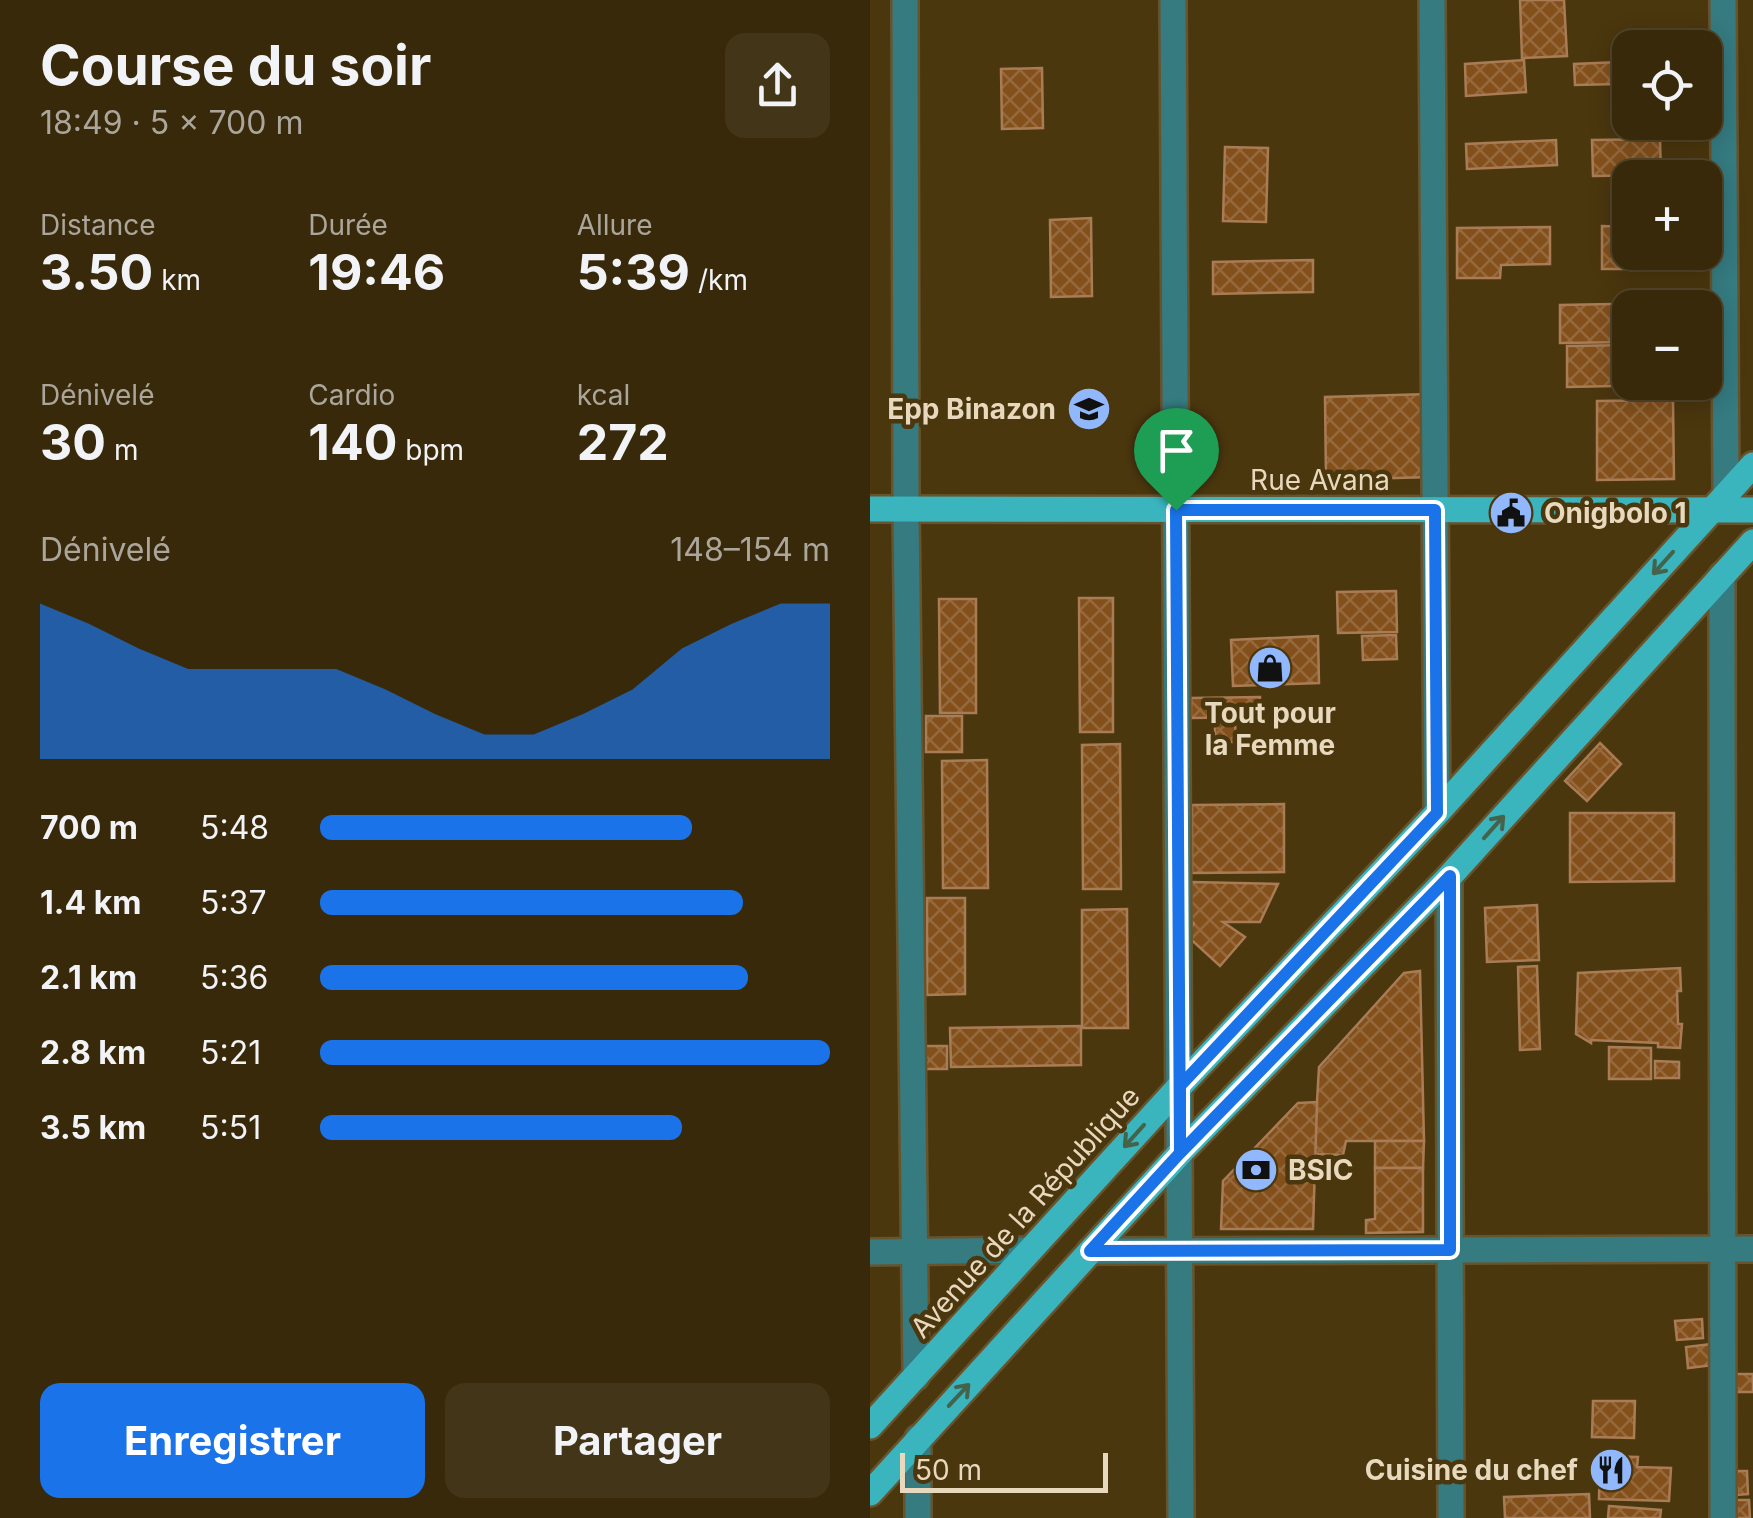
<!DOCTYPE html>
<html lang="fr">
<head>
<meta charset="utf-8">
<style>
	body { margin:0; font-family:Inter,sans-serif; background:#433518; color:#f1f3f6; height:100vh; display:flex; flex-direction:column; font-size:38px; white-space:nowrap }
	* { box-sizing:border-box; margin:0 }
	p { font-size:32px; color:#aba69c }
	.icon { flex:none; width:55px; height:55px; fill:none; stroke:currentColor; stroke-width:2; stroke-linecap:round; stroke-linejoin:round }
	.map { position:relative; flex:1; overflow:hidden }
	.panel { display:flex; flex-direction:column; background:#38290a; width:870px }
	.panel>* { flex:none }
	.buttons { position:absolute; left:742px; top:30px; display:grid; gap:20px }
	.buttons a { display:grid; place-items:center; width:110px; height:110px; border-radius:20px; background:#38290a; box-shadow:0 5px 25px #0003,0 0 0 2px #52452b; font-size:50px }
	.scale { position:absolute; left:30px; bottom:25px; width:208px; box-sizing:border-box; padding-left:10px; border:5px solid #e8d9be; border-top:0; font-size:28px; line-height:35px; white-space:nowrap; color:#e8d9be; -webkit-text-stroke:8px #4b370e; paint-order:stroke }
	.pin { position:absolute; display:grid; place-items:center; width:85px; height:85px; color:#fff; margin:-102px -42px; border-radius:50% 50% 50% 0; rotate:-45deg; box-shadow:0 0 10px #0007 }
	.pin .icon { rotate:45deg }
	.round { display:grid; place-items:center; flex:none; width:105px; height:105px; border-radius:20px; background:#433518 }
	.summary { display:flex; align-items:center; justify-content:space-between; height:170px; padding:0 40px }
	h1 { font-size:55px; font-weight:700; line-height:75px }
	.metrics { display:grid; grid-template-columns:repeat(3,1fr); gap:15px; height:170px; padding:10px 40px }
	.metrics div { display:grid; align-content:center }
	.metrics b { font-size:50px; font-weight:700 }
	.metrics small { font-size:28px; font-weight:400 }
	.metrics p { font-size:28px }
	.chart { height:280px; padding:20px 40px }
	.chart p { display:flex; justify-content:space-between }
	.chart svg { width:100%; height:180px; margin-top:10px; fill:#1a73e8; opacity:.7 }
	.cta { display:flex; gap:20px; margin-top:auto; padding:20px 40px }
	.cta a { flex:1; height:115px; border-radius:20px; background:#1a73e8; color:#fff; font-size:40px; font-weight:700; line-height:115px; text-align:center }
	.cta a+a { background:#433518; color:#f1f3f6 }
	ul { padding:0 40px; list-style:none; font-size:32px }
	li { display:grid; grid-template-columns:160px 120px 1fr; align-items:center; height:75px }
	li i { height:25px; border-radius:12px; background:#1a73e8 }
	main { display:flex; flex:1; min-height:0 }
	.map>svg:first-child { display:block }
</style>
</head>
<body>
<main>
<section class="panel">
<div class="summary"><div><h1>Course du soir</h1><p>18:49 · 5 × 700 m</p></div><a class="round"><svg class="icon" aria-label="share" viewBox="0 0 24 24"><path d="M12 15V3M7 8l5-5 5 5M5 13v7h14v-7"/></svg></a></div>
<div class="metrics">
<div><p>Distance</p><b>3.50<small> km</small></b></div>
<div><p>Durée</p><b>19:46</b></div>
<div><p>Allure</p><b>5:39<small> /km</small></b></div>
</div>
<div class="metrics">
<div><p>Dénivelé</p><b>30<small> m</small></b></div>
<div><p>Cardio</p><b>140<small> bpm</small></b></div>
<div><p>kcal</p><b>272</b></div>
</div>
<div class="chart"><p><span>Dénivelé</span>148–154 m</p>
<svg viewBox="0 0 160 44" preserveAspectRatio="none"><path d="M0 44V6L10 11L20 17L30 22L40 22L50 22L60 22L70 27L80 33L90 38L100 38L110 33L120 27L130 17L140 11L150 6L160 6V44z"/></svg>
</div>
<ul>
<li><b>700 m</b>5:48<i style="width:73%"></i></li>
<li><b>1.4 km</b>5:37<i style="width:83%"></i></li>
<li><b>2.1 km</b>5:36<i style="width:84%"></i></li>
<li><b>2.8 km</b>5:21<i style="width:100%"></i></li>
<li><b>3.5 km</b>5:51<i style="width:71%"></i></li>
</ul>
<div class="cta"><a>Enregistrer</a><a>Partager</a></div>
</section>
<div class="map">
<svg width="883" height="1518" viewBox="0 0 883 1518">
	<defs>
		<pattern id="building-cross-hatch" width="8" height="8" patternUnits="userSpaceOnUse" patternTransform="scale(2.5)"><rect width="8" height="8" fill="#83501c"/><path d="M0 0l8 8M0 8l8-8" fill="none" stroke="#95693b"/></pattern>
	</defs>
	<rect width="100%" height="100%" fill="#4b370e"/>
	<!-- building -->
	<g fill="url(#building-cross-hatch)" stroke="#a97c55" stroke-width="2.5">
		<path d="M650 0H694L697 56 652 58Z"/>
		<rect x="749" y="57" width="11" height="60"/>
		<path d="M654 60 656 92 596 96 595 64Z"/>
		<path d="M749 62V84L705 85 704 64Z"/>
		<path d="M172 68 173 128 132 129 131 69Z"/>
		<path d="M790 139 791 175 723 176 722 140Z"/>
		<path d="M686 140 687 165 597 169 596 144Z"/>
		<path d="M355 147 398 148 396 222 353 221Z"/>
		<path d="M221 218 222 296 181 297 180 220Z"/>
		<path d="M732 226 760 227V252H789V269H732Z"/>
		<path d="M680 227V264L631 265 630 278H587V228Z"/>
		<path d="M443 260V292L343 294V262Z"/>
		<path d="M796 303V308H760V342L690 343V305Z"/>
		<path d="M760 345V382H796V385L697 387V346Z"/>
		<path d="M559 394 561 477 456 480 455 397Z"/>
		<path d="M803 400 804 479 727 480V401Z"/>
		<path d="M526 591 527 632 468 633 467 592Z"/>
		<path d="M209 598H243V732H210Z"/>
		<path d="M69 599H106V713H70Z"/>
		<path d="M526 635 527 659 493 660 492 636Z"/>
		<path d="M448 636 449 683 363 686 361 640Z"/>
		<path d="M390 697V717L321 718V698Z"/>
		<rect x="56" y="716" width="36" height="36"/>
		<path d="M345 723H365L366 742H345Z"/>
		<path d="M730 743 751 764 717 801 695 781Z"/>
		<path d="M250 744 251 889H213L212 745Z"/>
		<path d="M117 760 118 888H73L72 761Z"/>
		<path d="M414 804V872L322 873V805Z"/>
		<path d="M700 813H804V881L700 882Z"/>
		<path d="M321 882 408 884 390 922H353L375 937 350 966 315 934 324 924 321 920Z"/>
		<path d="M57 898H95V994L57 995Z"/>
		<path d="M667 905 669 960 617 962 615 908Z"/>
		<path d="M257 909 258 1028H212V910Z"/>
		<path d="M667 966 670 1049 650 1050 648 967Z"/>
		<path d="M810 968 811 991H807L808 1024H812L810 1048 788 1047V1043L721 1040V1043L706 1034 708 973Z"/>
		<path d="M550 971 554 1141H476L473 1155 444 1154 449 1067 534 973Z"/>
		<path d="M211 1026V1065L81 1067 80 1028Z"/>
		<rect x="53" y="1046" width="24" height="23"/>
		<path d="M739 1047 781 1048V1079H739Z"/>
		<path d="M785 1061 809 1062V1078H785Z"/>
		<path d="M447 1102 443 1229H351L353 1181 428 1103Z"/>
		<path d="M505 1141H554L553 1168H505Z"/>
		<path d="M505 1168H553V1232L496 1233V1220L505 1219Z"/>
		<path d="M832 1319 833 1338 807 1340 805 1321Z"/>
		<path d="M842 1344 844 1365 818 1368 816 1347Z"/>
		<rect x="866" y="1374" width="17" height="18"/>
		<path d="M723 1401H765L764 1438 722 1437Z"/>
		<path d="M730 1456 768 1457 767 1467 801 1468 799 1501 729 1499Z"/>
		<path d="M866 1471H877L878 1494 867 1495Z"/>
		<path d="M719 1494 720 1518H635L634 1497Z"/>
		<path d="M864 1500H879L880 1518H865Z"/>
		<path d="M739 1506 791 1510 790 1518H738Z"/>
	</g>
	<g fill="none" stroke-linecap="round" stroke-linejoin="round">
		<!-- minor casing -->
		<g stroke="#67542e" stroke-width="30">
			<g id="minor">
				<path d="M35 0 36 509 46 1377"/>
				<path d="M303 0 311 1518"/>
				<path d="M562 0 567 813"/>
				<path d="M853 0 856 493"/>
				<path d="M852 575 853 1518"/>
				<path d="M579 877 581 1518"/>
				<path d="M220 1251 883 1249"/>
				<path d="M0 1252 159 1250"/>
				<path d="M48 1518V1438"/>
			</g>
		</g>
		<!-- major casing -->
		<g stroke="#67542e" stroke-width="30">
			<g id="major">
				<path d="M0 509 883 510"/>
				<path d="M0 1426 310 1086 567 813 883 465"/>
				<path d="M0 1493 310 1153 579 877 883 542"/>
			</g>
		</g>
		<!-- minor -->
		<use href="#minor" stroke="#357b80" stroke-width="25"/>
		<!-- major -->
		<use href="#major" stroke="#3ab5bd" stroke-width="25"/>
	</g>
	<!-- one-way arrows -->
	<defs><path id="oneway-shaft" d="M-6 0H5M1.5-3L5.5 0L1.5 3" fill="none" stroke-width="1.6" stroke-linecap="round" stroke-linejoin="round" transform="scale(2.5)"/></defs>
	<g stroke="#45634b">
		<use href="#oneway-shaft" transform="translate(793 563) rotate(132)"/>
		<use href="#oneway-shaft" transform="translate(624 827) rotate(-48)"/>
		<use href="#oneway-shaft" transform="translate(264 1136) rotate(132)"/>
		<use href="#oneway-shaft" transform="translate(89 1395) rotate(-47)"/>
	</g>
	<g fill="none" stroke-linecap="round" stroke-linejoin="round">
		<!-- route casing -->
		<g stroke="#fff" stroke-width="20">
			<path id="route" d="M306 510 310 1153 220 1251 580 1250V876L310 1153V1086L567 813 565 510H306"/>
		</g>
		<!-- route -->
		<use href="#route" stroke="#1a73e8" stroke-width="12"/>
	</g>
	<!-- icons -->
	<defs>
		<g id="school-disc" transform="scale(2.25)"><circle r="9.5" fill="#91b8fd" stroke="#4b370e"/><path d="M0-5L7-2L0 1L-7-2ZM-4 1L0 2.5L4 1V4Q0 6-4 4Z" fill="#111"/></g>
		<g id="civic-disc" transform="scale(2.25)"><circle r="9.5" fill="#91b8fd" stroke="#4b370e"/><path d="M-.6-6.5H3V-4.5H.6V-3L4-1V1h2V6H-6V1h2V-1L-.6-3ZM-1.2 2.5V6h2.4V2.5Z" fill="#111"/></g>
		<g id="shop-disc" transform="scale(2.25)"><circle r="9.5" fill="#91b8fd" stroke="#4b370e"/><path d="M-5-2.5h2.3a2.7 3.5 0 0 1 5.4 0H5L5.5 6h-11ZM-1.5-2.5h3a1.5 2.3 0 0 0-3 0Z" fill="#111"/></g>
		<g id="bank-disc" transform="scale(2.25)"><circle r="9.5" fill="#91b8fd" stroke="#4b370e"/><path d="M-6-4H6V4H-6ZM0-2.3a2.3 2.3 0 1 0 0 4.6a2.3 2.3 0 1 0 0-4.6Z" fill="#111"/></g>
		<g id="restaurant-disc" transform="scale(2.25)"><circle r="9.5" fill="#91b8fd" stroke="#4b370e"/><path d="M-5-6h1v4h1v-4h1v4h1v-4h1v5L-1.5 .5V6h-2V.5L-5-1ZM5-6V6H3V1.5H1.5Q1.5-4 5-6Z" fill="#111"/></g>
	</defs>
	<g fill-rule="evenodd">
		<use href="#school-disc" x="219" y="409"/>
		<use href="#civic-disc" x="641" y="513"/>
		<use href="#shop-disc" x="400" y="668"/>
		<use href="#bank-disc" x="386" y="1170"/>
		<use href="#restaurant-disc" x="741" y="1470"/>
	</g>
	<g text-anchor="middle" stroke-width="9" stroke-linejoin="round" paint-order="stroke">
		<!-- poi labels -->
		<g font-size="28" font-weight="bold" fill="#e8d9be" stroke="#4b370e" text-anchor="end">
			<text x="186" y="419">Epp Binazon</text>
			<text x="674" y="523" text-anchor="start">Onigbolo 1</text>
			<text x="400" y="723" text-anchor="middle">Tout pour<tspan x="400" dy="32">la Femme</tspan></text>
			<text x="418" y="1180" text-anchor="start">BSIC</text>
			<text x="708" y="1480">Cuisine du chef</text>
		</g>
		<!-- street labels -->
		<g font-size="28" fill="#e8d9be" stroke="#4b370e">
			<text x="450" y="490">Rue Avana</text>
			<text transform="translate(155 1212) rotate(-48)" y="10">Avenue de la République</text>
		</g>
	</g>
</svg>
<div class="buttons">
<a><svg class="icon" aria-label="locate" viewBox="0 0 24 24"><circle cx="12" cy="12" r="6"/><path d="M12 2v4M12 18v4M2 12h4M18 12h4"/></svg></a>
<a>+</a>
<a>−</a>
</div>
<div class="scale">50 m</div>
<div class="pin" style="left:306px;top:510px;background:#1e9e55"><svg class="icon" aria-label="arrive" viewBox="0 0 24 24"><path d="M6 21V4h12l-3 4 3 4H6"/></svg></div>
</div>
</main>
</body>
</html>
